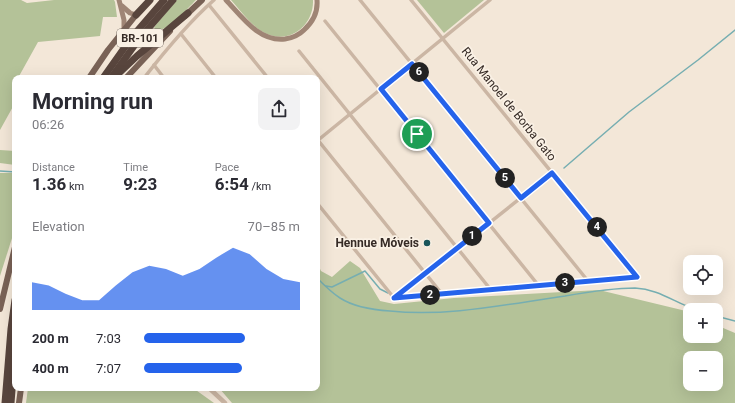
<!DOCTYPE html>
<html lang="en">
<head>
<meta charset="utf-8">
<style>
	body { margin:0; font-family:Roboto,sans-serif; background:#f2f2f3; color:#2b2b33; height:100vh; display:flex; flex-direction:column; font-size:15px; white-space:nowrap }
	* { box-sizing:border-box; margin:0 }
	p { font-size:13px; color:#7c7c81 }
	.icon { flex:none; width:22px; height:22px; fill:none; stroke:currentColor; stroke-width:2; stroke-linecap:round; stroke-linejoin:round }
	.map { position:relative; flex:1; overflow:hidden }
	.drawer { position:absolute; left:12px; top:75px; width:308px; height:316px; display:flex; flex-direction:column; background:#fff; border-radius:8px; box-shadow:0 4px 16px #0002 }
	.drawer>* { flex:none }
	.buttons { position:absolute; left:683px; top:255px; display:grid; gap:8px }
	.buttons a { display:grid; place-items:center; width:40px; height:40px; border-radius:8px; background:#fff; box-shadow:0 4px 16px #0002; font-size:20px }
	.pin { position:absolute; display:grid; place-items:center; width:34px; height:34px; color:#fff; margin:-17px; border:2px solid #fff; border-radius:50%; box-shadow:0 1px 4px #0007 }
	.km { position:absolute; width:20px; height:20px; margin:-10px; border-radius:50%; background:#222; color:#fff; font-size:11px; line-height:20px; text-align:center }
	.round { display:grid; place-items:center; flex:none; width:42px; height:42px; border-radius:8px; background:#f2f2f3 }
	.headline { display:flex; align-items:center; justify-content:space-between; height:68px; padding:0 20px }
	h1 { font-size:22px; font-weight:700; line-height:30px }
	.metrics { display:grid; grid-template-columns:repeat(3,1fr); gap:6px; height:68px; padding:4px 20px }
	.metrics div { display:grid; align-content:center }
	.metrics b { font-size:17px; font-weight:700 }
	.metrics small { font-size:11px; font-weight:400 }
	.metrics p { font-size:11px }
	.chart { height:112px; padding:8px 20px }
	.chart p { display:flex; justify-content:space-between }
	.chart svg { width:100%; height:72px; margin-top:4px; fill:#2563eb; opacity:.7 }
	ul { padding:0 20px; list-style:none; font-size:13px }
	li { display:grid; grid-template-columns:64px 48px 1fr; align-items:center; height:30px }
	li i { height:10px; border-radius:5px; background:#2563eb }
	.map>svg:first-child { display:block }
</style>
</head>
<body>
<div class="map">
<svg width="735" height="403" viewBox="0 0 735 403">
	<rect width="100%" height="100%" fill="#f3e7d8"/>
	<!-- green -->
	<g fill="#b4c298" fill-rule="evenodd">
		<path d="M0 0H21L27 3 54 0H114L115 2 117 17H103L100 36 38 42 18 78H15V103L0 130Z"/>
		<path d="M177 0H196C187 9 169 30 156 31L154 27Z"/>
		<path d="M231 0H313C314 26 289 45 265 33 251 26 241 11 231 0Z"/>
		<path d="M417 0H484L444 33Z"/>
		<path d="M0 150 15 151V165L0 163Z"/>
		<path d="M0 173H15V214L13 235 0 276Z"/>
		<path d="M350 261 360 268 380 301 394 304 454 298 599 290 686 311 690 312V336H716V325L735 333V403H232L219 388H317V262L321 271 332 277ZM690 358H716V384H690Z"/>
		<path d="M28 388H193L214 403H26Z"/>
	</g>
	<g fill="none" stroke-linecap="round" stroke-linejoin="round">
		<!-- stream -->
		<g stroke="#76aeb1" stroke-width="1.5">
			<path d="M564 168 629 112 698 60 735 30"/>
			<path d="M0 171 15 172"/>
			<path d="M317 278C324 285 332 293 340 298 354 307 374 310 390 311 449 317 507 304 565 296 588 292 612 288 635 288 659 289 675 303 697 310"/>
			<path d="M326 286 332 287 365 271 380 289 388 293"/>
			<path d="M716 316 735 321"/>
		</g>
		<!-- minor -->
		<g stroke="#cbb6a4" stroke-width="3.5">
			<path d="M360 0 588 281"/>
			<path d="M411 0 637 277"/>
			<path d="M209 5 268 78"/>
			<path d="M325 21 539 286"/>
			<path d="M181 34 216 78"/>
			<path d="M299 51 491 290"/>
			<path d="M154 65 164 78"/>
			<path d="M144 78C165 51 188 23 214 0"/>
			<path d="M317 139 442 294"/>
			<path d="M317 141 490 0"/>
			<path d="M317 203 394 298"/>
			<path d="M394 298 637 277"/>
			<path d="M395 298 552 173"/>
		</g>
		<!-- tertiary -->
		<path stroke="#cbb6a4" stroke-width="4.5" d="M209 388 225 403"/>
		<!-- secondary -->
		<g stroke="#9f8575" stroke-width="5">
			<path d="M119 0 124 20V30"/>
			<path d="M226 0C242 17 259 42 285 39 292 38 299 35 304 30 313 22 318 12 317 0"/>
			<path d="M122 6 130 13 136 15"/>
		</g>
		<!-- primary -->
		<g stroke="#796256" stroke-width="6">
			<path d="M185 16 202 0"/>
			<path d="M89 78 108 50 136 15"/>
			<path d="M126 78 170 31"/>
			<path d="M0 309 15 247"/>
			<path d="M19 403 21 388"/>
		</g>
		<!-- motorway -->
		<g stroke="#58453d" stroke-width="7">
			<path d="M136 15 150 0"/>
			<path d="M118 74 137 56 188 13"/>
			<path d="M103 78 132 37 164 0"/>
			<path d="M111 78 139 39 173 0"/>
			<path d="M5 403 11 329 15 300"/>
			<path d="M11 403 15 350"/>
		</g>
	</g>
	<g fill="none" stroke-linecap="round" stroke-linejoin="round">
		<!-- route casing -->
		<g stroke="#fff" stroke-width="8">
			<path id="route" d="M412 64 521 198 552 173 637 277 394 298 489 223 381 89Z"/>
		</g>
		<!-- route -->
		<use href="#route" stroke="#2563eb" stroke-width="5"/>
	</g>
	<!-- markers -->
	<circle fill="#19555a" stroke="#faf1e5" stroke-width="1.5" cx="427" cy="243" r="4"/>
	<g text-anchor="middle" stroke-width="3.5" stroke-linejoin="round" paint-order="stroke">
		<!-- shield labels -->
		<rect fill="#faf1e5" stroke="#71665f" stroke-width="1" x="117" y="29" width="46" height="18" rx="3"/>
		<g font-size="11" font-weight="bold" fill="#362b26">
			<text x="140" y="42">BR-101</text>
		</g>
		<!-- street labels -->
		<g font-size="12" fill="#362b26" stroke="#faf1e5">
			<text transform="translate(509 104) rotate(51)" y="4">Rua Manoel de Borba Gato</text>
		</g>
		<!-- poi labels -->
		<g font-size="12" font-weight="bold" fill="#362b26" stroke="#faf1e5" text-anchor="end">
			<text x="419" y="247">Hennue Móveis</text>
		</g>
	</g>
</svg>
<div class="buttons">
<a><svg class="icon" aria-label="locate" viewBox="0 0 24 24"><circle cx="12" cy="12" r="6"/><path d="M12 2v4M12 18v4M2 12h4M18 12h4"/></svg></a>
<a>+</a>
<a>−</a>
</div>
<div class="pin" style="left:417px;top:134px;background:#1e9e55"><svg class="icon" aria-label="arrive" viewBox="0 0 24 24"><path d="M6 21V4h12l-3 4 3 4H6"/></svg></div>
<b class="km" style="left:472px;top:236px">1</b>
<b class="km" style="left:430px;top:295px">2</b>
<b class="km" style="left:565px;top:283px">3</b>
<b class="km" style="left:597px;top:227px">4</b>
<b class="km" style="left:505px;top:178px">5</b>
<b class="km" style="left:419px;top:72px">6</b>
<section class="drawer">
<div class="headline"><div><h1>Morning run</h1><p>06:26</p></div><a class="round"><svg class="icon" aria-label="share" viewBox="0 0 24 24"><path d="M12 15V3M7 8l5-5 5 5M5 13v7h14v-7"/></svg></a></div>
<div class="metrics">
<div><p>Distance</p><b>1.36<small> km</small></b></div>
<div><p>Time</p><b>9:23</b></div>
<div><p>Pace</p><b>6:54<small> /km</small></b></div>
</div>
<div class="chart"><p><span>Elevation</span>70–85 m</p>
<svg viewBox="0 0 160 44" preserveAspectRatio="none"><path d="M0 44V27L10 29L20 34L30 38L40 38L50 29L60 21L70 17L80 19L90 23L100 19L110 12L120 6L130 10L140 19L150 25L160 27V44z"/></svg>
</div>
<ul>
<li><b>200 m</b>7:03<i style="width:65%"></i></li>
<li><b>400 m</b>7:07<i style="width:63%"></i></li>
</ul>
</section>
</div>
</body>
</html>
